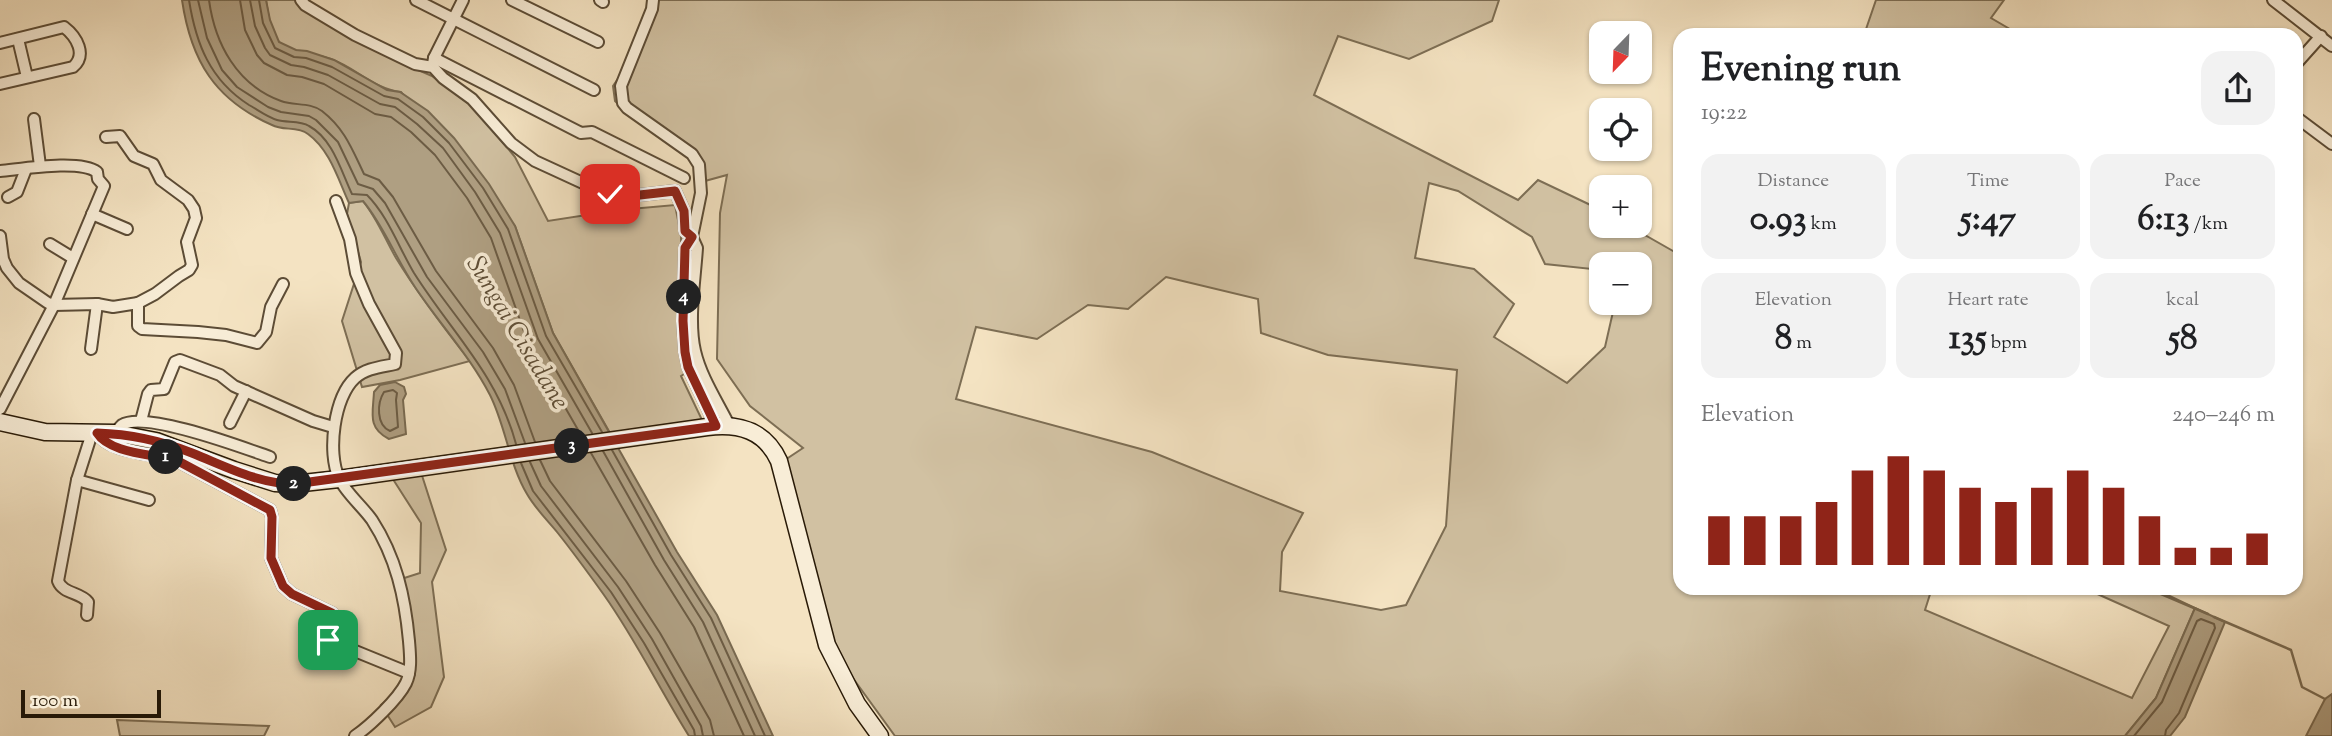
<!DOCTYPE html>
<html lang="en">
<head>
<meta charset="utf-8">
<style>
	body { margin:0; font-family:"Sorts Mill Goudy",serif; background:#f2f2f2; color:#202124; height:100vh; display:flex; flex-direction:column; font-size:26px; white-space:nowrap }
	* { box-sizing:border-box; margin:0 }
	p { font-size:23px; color:#757577 }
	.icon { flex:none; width:38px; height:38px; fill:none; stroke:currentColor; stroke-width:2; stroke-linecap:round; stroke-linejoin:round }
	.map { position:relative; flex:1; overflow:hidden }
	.details { position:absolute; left:1673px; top:28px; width:630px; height:567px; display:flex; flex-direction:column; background:#fff; border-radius:21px; box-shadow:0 2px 5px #0004 }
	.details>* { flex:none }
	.needle { width:46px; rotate:203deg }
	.tools { position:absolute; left:1589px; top:21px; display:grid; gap:14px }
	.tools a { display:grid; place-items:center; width:63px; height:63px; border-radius:14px; background:#fff; box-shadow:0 2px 5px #0004; font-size:35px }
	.scale { position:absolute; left:21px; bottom:18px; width:140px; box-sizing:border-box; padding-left:7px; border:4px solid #291a07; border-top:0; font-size:19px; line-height:24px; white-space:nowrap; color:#291a07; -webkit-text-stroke:5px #f8edd7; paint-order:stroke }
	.pin { position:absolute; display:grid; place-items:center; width:60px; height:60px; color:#fff; margin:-30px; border-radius:14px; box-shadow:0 4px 10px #0006 }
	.km { position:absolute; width:35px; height:35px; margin:-18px; border-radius:50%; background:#222; color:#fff; font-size:19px; line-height:35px; text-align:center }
	.round { display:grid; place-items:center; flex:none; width:74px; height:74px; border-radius:21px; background:#f2f2f2 }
	.overview { display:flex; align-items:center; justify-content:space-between; height:119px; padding:0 28px }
	h1 { font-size:38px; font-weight:700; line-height:52px }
	.metrics { display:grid; grid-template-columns:repeat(3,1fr); gap:10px; height:119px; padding:7px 28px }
	.metrics div { display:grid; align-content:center; border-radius:18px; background:#f2f2f2; text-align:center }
	.metrics b { font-size:35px; font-weight:700 }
	.metrics small { font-size:19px; font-weight:400 }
	.metrics p { font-size:19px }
	.chart { height:196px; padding:14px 28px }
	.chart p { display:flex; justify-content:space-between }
	.chart svg { width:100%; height:126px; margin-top:7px; stroke:#8f2418; stroke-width:6 }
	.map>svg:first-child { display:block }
</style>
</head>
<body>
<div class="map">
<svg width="2332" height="736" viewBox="0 0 2332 736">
	<rect width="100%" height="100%" fill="#f4e3c2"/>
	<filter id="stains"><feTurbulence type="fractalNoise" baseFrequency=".00286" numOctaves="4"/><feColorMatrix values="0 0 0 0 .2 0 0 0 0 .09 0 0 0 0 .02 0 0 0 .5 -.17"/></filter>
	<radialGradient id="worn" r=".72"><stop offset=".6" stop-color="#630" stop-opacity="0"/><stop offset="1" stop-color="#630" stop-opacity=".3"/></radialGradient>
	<!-- green -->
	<g fill="#d1c1a2" stroke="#7d6e54" stroke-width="2" fill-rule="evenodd">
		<path d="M266 0H297L407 65 432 76 473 107 515 157 548 221 619 210 675 205 681 235V336L687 372 681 376 703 422 614 440 553 333 515 226 401 92C374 89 356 68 331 59 318 54 289 52 279 42 270 32 268 12 266 0Z"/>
		<path d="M657 0H1499L1492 21 1409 59 1338 36 1314 95 1518 200 1538 180 1601 210V226H1629L1680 255V588H1932L1925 610 2132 698 2169 626 2084 588H2153L2195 608 2156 698 2125 736H895L818 630 776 466 803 448 750 406 717 359 720 213 727 175 705 181 697 159 623 109 615 101 613 86 643 43ZM1429 183 1458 191 1532 237 1545 264 1601 270V264H1640V303H1615L1605 347 1567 383 1494 337 1514 304 1474 269 1415 258ZM1166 277 1258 299 1261 333 1328 355 1457 370 1446 526 1406 605 1381 610 1280 591 1282 552 1303 513 1152 452 956 399 976 327 1037 339 1088 305 1128 309Z"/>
		<path d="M1876 0H2004L1991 18 2020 35H1864Z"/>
		<path d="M363 201C377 218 385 239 396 258 418 294 444 328 470 361L400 380 362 387 342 321 361 262 347 214 349 203Z"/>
		<path d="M417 460 446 550 432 582 444 677 431 707 395 727 381 705 414 678 402 629 398 580 420 573 421 523 389 473Z"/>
		<path d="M117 720 269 726 264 736H120Z"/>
	</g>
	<!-- water -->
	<g fill="#af9f82" stroke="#796a51" stroke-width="2">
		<path d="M182 0H266L270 20 279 42 296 50 307 51 334 60 387 90 400 92 428 111 454 138 489 184 515 226 553 333 677 552 717 615 773 736H689C660 690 636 640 604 595 589 574 573 552 557 532 547 520 535 508 527 494 509 464 506 427 490 395 470 356 439 323 415 287 396 259 384 226 363 201L349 203C338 179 330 150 308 134 298 126 283 131 272 125 215 100 191 61 182 0Z"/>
		<path d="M395 382 404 387 406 394 403 400 406 434 389 439C367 428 373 413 374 392L380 385Z"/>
		<path d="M2195 608 2225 622 2185 717 2170 736H2125L2156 698Z"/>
		<path d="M2332 694V736H2306L2325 699Z"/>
	</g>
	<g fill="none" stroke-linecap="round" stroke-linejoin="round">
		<!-- shore -->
		<g stroke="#6c5c44" stroke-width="2">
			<path d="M189 0C196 44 210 80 249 105 258 110 267 117 277 120 287 123 300 120 309 126 333 139 341 171 352 194L367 195C388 216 399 248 414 273 452 333 497 374 516 444"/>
			<path d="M198 0 207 38 222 70 237 87 268 107 281 112 309 116 316 120 338 142 358 184 373 189 385 203 427 277 483 352 505 389 525 443"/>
			<path d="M209 0C215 44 237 85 281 101 294 106 310 102 322 111 345 129 352 149 364 174L379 180 393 197 436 271 493 348 514 385 535 442"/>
			<path d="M240 0 245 30 257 55 264 63 287 75 302 77 324 84 375 114 391 117 411 132 435 155 467 198 491 238 528 343 581 435"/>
			<path d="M250 0 255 26 265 48 270 55 291 65 304 67 328 75 380 104 395 107 417 124 443 148 475 192 500 233 538 339 592 433"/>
			<path d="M259 0 263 23 275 48 294 57 306 58 332 67 384 96 398 99 423 117 449 143 483 188 508 229 546 336 602 432"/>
			<path d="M393 390 397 393 396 400 398 427 390 431C376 425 377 403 384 392Z"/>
			<path d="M612 450 671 555 711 618 765 736"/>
			<path d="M603 451 664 560 703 622 755 736"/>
			<path d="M591 453 655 565 694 627 744 736"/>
			<path d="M540 460 550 481 626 581 660 633 710 720 714 736"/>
			<path d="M530 462 541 486 618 587 652 639 701 726 703 736"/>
			<path d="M521 463 533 491 611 592 644 643 694 730 695 736"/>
			<path d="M2134 736 2162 702 2197 621 2201 619 2214 624 2215 628 2179 713 2166 730 2165 736"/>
		</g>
		<!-- stream -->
		<g stroke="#796a51" stroke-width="2.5">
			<path d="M2147 588 2208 614"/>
			<path d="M2214 617 2291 650 2302 687 2325 699"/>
		</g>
		<!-- minor casing -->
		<g stroke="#5c4c36" stroke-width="14">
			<g id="minor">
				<path d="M301 0 305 5 355 35 415 64 433 67 443 78 472 99 511 143 535 161 598 190 618 196H631L675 191 684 211 685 231 692 237 697 248C695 279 688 321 695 351 701 377 717 401 729 425"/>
				<path d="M416 0 594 90"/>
				<path d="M512 0 598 42"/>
				<path d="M600 0 603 2"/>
				<path d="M653 0 652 9 621 86 623 103 627 108 692 154 699 165 701 193 692 237 685 248 683 322 685 352 688 367 716 426"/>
				<path d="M2273 0 2332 46"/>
				<path d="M18 39 27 77"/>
				<path d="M0 43 64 27C77 37 87 55 73 67L0 84"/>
				<path d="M434 58 581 133 592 132 684 178"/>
				<path d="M433 64 434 58 463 0"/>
				<path d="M2296 64 2321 36"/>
				<path d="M2296 117 2332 144"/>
				<path d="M34 119 40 166"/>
				<path d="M106 137 120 136 134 156 153 164 161 180 188 200 194 209 196 218 187 242 192 265 189 270 179 276 155 294 138 303"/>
				<path d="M0 171C22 169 80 159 97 172L98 179 104 186 54 305 0 409"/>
				<path d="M8 197 17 192 26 169"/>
				<path d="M336 201 350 239 356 273 369 304 396 353 395 364C381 367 366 368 355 378 334 397 327 453 339 478 345 492 363 507 372 520 396 557 405 597 409 641 410 654 412 670 406 683 398 699 370 726 355 736"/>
				<path d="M92 214 127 229"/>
				<path d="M0 236 3 259 7 268 19 283 48 303 54 305 97 304 113 307 138 303V326L142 329 198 332 226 335 257 343 266 332 271 307 283 284"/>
				<path d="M50 244 73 258"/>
				<path d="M91 349 97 304"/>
				<path d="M141 421 148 394 151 390 164 389 175 362 180 360 220 375 234 386 313 421 333 427"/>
				<path d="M230 423 246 391"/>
				<path d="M97 433C110 454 155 453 178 461L270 510 272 517 271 558 283 586 292 594 332 613 334 616 328 640 409 673"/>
				<path d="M115 433C117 432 120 426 122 425 144 410 244 448 270 457"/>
				<path d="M77 480 149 500"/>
				<path d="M87 615 88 602C80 592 63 594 58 581L77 480 92 433"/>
			</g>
		</g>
		<!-- secondary casing -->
		<g stroke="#291a07" stroke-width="19">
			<path id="secondary" d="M0 422 45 432 115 433 156 441 234 470 275 483 294 484 339 479 707 427C739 423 765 430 779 461L827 645 857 704 880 736"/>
		</g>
		<!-- minor -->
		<use href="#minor" stroke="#f8edd7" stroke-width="10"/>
		<!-- secondary -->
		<use href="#secondary" stroke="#f8edd7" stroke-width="16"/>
	</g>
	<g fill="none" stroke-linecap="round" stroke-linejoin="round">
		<!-- route casing -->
		<g stroke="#fff" stroke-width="14">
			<path id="route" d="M328 640 334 616 332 613 292 594 283 586 271 558 272 517 270 510 178 461C155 454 110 454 97 433 130 434 162 441 192 453 225 466 258 484 295 484L716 426 688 367 685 352 683 321 685 248 692 237 685 231 684 211 675 191 631 196 610 194"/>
		</g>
		<!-- route -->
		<use href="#route" stroke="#8f2418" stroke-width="9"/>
	</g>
	<g text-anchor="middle" stroke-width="7" stroke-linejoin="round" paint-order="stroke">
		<!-- water labels -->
		<g font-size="26" font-style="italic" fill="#5f4f38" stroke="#f8edd7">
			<text transform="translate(519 332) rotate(59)" y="9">Sungai Cisadane</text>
		</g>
	</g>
	<rect width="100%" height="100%" filter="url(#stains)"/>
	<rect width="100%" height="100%" fill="url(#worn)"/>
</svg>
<div class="tools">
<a><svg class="needle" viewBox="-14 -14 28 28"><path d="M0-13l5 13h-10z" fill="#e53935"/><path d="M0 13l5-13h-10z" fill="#757577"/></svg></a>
<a><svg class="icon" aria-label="locate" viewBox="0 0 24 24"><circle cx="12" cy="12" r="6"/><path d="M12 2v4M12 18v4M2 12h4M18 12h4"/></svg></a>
<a>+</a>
<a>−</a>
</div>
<div class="scale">100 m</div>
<div class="pin" style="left:328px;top:640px;background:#1e9e55"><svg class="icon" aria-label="arrive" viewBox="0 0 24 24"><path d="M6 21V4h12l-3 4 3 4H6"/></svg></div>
<div class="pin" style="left:610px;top:194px;background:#d93025"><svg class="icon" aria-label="check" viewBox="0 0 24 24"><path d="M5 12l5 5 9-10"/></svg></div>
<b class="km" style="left:166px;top:457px">1</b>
<b class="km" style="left:294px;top:484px">2</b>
<b class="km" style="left:572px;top:446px">3</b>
<b class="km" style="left:684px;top:297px">4</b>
<section class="details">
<div class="overview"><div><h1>Evening run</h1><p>19:22</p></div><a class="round"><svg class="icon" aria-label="share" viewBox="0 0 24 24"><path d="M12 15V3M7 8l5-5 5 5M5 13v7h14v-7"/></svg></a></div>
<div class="metrics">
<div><p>Distance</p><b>0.93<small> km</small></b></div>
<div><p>Time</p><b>5:47</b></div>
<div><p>Pace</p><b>6:13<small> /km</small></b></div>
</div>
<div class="metrics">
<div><p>Elevation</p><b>8<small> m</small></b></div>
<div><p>Heart rate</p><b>135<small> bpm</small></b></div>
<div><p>kcal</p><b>58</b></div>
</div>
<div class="chart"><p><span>Elevation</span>240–246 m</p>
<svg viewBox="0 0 160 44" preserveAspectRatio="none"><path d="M5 44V27M15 44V27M25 44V27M35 44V22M45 44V11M55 44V6M65 44V11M75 44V17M85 44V22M95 44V17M105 44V11M115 44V17M125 44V27M135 44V38M145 44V38M155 44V33"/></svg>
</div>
</section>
</div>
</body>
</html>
